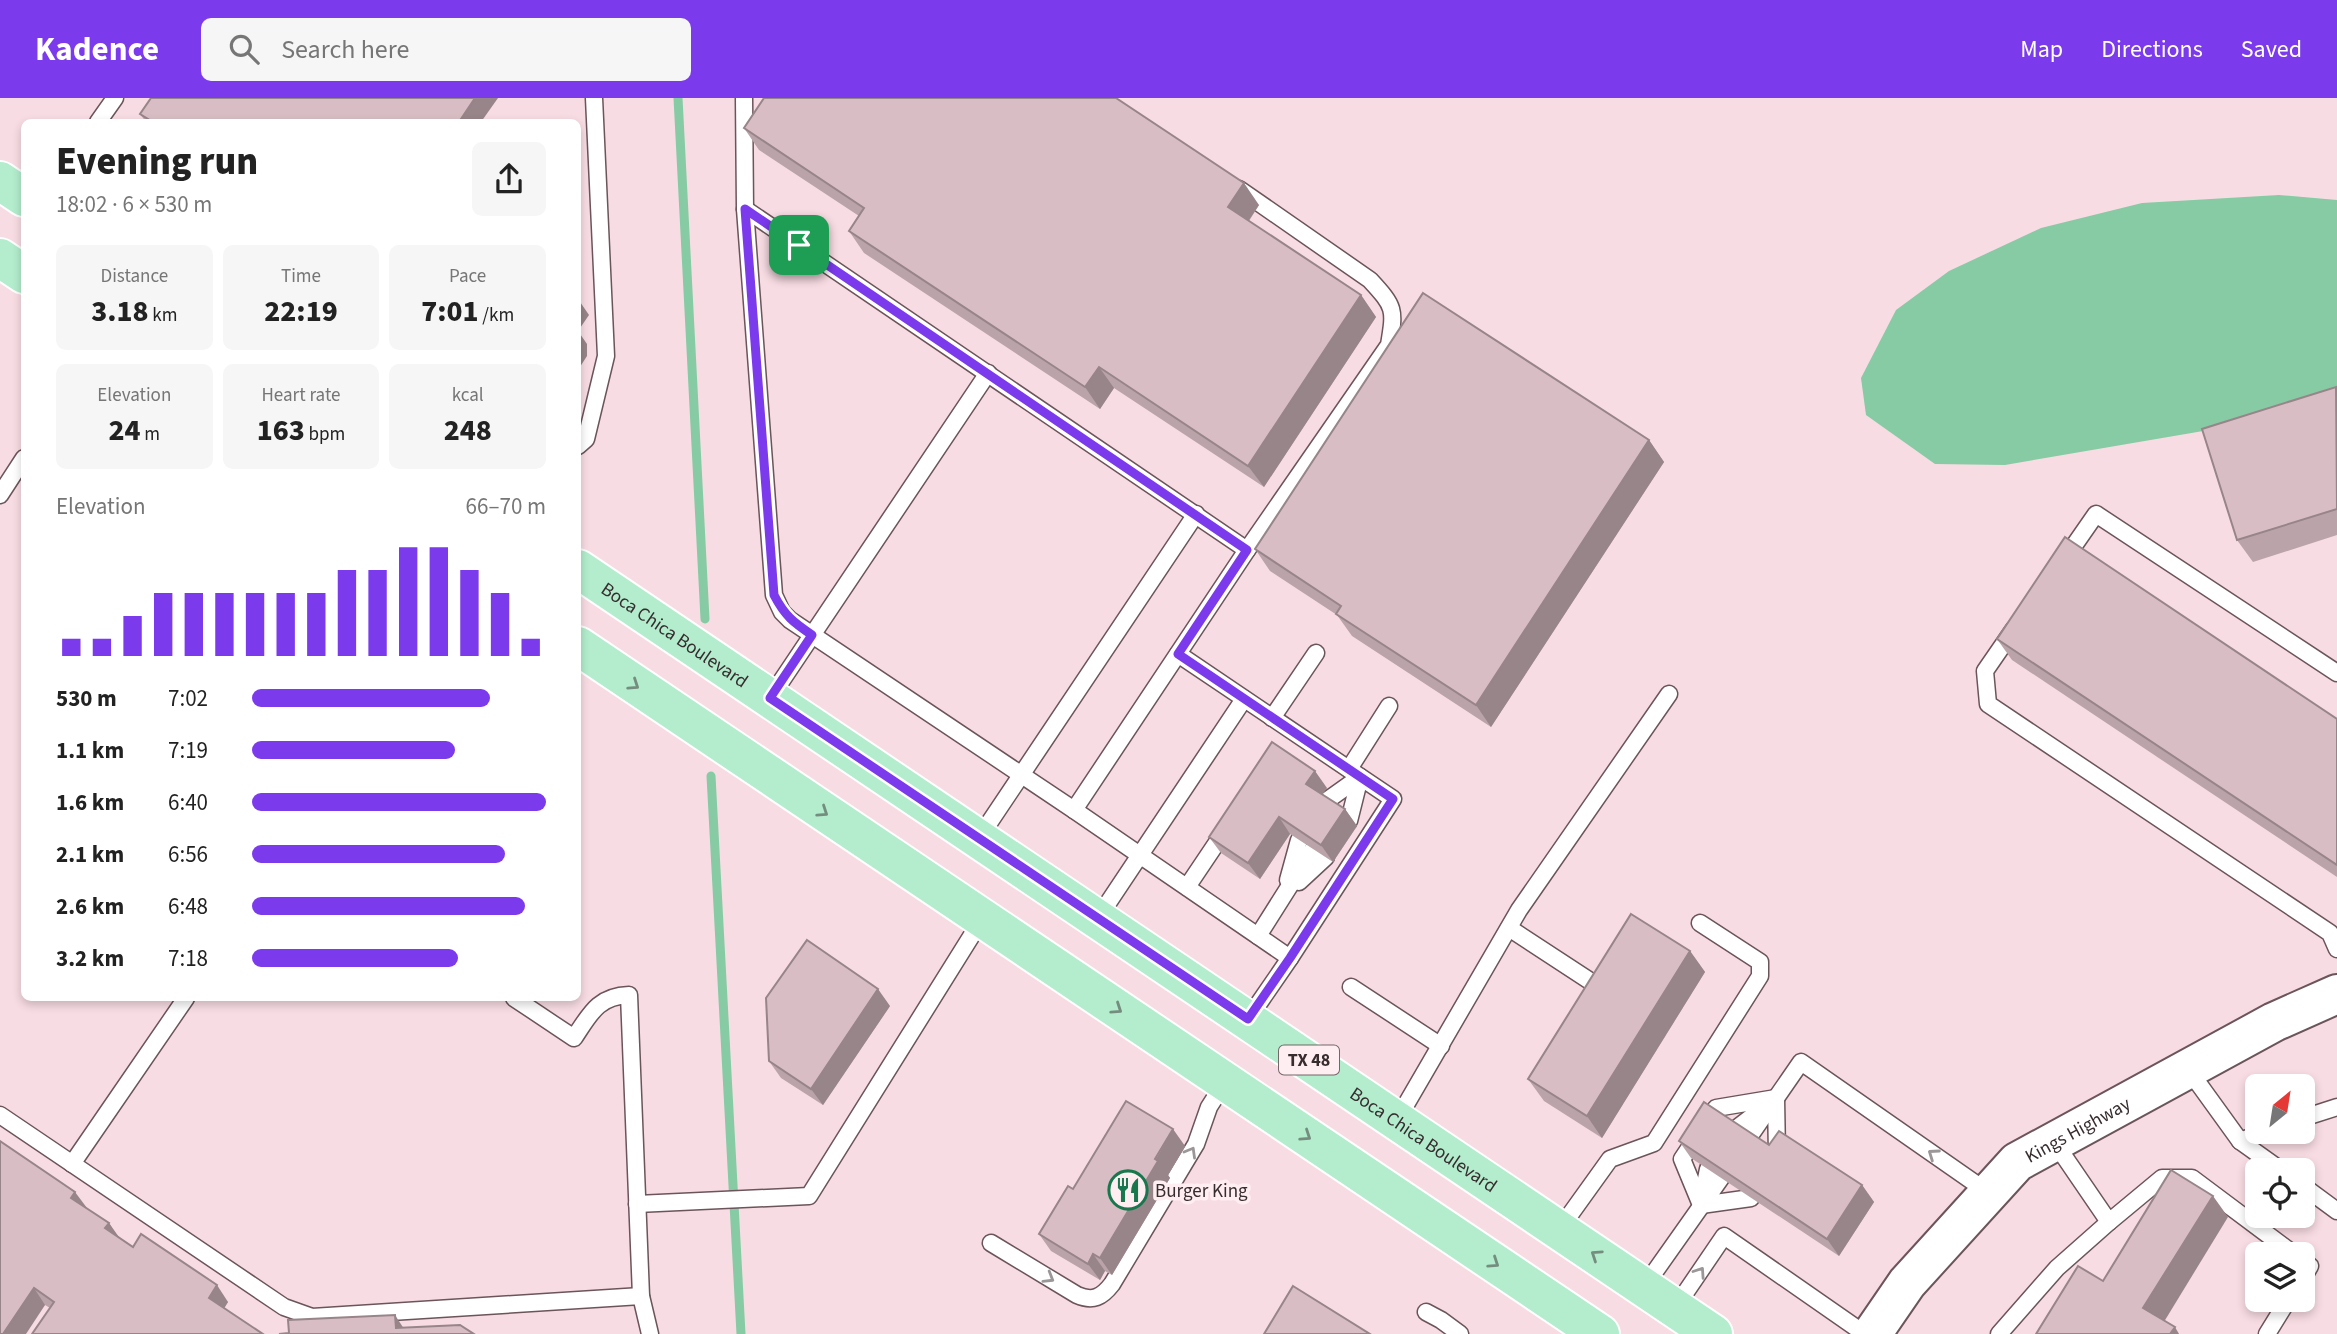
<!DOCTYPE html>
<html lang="en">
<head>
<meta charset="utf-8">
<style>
	body { margin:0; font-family:"Source Sans 3",sans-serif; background:#f6f6f6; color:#222; height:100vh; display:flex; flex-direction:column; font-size:26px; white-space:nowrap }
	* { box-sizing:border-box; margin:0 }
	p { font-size:23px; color:#767676 }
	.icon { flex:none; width:38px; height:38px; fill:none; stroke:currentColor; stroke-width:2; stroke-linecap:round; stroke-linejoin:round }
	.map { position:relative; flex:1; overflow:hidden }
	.drawer { position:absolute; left:21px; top:21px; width:560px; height:882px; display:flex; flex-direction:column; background:#fff; border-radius:10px; box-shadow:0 4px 10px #0003 }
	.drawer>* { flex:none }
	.needle { width:46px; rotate:30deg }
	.tools { position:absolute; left:2245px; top:976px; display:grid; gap:14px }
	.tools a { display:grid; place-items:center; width:70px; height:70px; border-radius:10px; background:#fff; box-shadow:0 4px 10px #0003; font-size:35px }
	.pin { position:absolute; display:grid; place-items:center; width:60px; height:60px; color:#fff; margin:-30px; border-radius:14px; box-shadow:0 4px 10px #0006 }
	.round { display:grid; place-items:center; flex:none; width:74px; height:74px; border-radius:10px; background:#f6f6f6 }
	.headline { display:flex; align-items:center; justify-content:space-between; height:119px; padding:0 35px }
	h1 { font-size:38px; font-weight:800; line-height:52px }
	.figures { display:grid; grid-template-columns:repeat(3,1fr); gap:10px; height:119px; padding:7px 35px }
	.figures div { display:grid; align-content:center; border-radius:10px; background:#f6f6f6; text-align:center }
	.figures b { font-size:30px; font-weight:800 }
	.figures small { font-size:19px; font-weight:400 }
	.figures p { font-size:19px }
	.chart { height:196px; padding:14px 35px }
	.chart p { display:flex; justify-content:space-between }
	.chart svg { width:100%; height:126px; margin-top:7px; stroke:#7c3aed; stroke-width:6 }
	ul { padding:0 35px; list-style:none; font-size:23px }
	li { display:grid; grid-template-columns:112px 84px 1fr; align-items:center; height:52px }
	li i { height:18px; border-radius:9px; background:#7c3aed }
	header { display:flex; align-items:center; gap:42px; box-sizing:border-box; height:98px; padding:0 35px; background:#7c3aed; color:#fff }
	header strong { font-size:33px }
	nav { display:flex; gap:38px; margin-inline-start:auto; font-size:24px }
	.search { width:490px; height:63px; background:#f6f6f6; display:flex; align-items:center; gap:18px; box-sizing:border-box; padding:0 24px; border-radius:10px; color:#767676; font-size:26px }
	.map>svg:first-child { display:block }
</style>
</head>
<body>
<header>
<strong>Kadence</strong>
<div class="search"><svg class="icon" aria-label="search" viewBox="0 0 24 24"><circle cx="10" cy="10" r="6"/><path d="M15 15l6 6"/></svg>Search here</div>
<nav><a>Map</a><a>Directions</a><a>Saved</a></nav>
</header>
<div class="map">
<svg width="2337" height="1236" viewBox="0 0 2337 1236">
	<rect width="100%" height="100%" fill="#f8dce3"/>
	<!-- water -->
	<path fill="#86cba4" d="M2279 97 2337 102V300L2302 316 2005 367 1935 366 1866 317 1861 280 1896 212 1949 173 2041 130 2142 105Z"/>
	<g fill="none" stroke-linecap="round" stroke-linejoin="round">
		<!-- stream -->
		<g stroke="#86cba4" stroke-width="9">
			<path d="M678 0 705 521"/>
			<path d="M711 678 741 1236"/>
		</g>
		<!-- lane casing -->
		<g stroke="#6b545a" stroke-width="19">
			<g id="lane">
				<path d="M744 0 745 111 774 497 782 514 790 522 1074 712 1290 860"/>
				<path d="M98 24 115 0"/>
				<path d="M745 111 1247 452"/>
				<path d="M578 348 586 341 606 258 594 0"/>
				<path d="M0 397 24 360"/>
				<path d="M2064 462 2096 416 2337 575"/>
				<path d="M2014 531 1985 573 1988 606 2330 835 2337 851"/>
				<path d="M1178 556 1393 701 1290 860 1248 921"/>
				<path d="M770 600 988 275"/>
				<path d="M1272 620 1316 555"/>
				<path d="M1349 671 1389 608"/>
				<path d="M1322 706 1360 679"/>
				<path d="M1074 712 1247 452 1389 247C1395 211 1395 209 1370 182L1239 91"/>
				<path d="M1349 723 1360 679"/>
				<path d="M979 740 1196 416"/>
				<path d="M1288 782 1299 742"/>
				<path d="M1299 784 1326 759"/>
				<path d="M1187 789 1226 731"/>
				<path d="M1098 820 1244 601"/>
				<path d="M1509 830 1593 885"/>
				<path d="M1258 838 1313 751"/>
				<path d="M1351 889 1441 948"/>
				<path d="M514 900 574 940C590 916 598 898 629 897L641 1198 650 1236"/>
				<path d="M2188 971 2240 1043 2264 1034"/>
				<path d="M1776 1000 1777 1057"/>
				<path d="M0 1017 284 1209 312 1219 641 1198"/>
				<path d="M2303 1020 2337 1009"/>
				<path d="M1397 1022 1519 812 1669 596"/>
				<path d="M1733 1033 1763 1010"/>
				<path d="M1747 1042 1801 964 1989 1095"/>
				<path d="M2240 1043 2282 1073"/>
				<path d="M2055 1045 2109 1124 2162 1080H2192L2295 1157"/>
				<path d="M72 1066 186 900"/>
				<path d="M2303 1088 2337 1113"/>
				<path d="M1702 1101 1708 1071"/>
				<path d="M637 1106 809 1098 982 821"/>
				<path d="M1701 1107 1682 1061 1716 1010 1776 1000"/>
				<path d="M1701 1107 1751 1100"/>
				<path d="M1559 1132 1610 1061 1654 1045 1760 878V864L1700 825"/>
				<path d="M991 1145 1077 1197C1093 1204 1102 1199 1112 1186L1196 1046 1209 1009 1225 984"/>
				<path d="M2303 1163 2310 1168 2303 1180"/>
				<path d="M1644 1189 1721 1080"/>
				<path d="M1675 1210 1724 1138 1865 1236"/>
				<path d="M1426 1214 1441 1222 1460 1236"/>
				<path d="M1999 1236 2057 1170 2109 1124"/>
				<path d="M2267 1236 2288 1202"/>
			</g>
		</g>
		<!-- secondary casing -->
		<g stroke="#6b545a" stroke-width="42">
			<g id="secondary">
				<path id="s1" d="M1872 1236 1907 1185 2017 1064 2274 924 2337 896"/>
			</g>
		</g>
		<!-- primary casing -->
		<g stroke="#fff" stroke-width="42">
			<g id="primary">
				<path d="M0 83 24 99"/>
				<path d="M0 160 24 176"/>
				<path id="s2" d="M578 471 1713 1236"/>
				<path d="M578 548 1600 1236"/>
			</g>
		</g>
		<!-- lane -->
		<use href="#lane" stroke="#fff" stroke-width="16"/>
		<!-- secondary -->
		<use href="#secondary" stroke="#fff" stroke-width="38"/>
		<!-- primary -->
		<use href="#primary" stroke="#b3edcd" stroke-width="38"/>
	</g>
	<!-- wall -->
	<g fill="#baa3a9">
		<path d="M140 16 481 24H146Z"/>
		<path d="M744 30 1259 107 1249 123 1361 197 1376 219 1264 389 1114 290 1100 311 864 155 849 133 859 118 759 52Z"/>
		<path d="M2337 290V437L2253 464 2237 442Z"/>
		<path d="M1649 342 1664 364 1491 629 1352 538 1337 517 1270 473 1255 451Z"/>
		<path d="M1997 541 2337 621V779L2012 562Z"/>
		<path d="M1327 690 1322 696 1345 711 1357 728 1333 764 1290 736 1260 781 1221 755 1209 739Z"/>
		<path d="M1690 853 1705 874 1602 1040 1544 1003 1528 981Z"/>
		<path d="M890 908 823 1007 781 980 769 963Z"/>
		<path d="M1679 1043 1769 1047 1862 1087 1874 1104 1839 1158 1691 1060Z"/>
		<path d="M1185 1048 1168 1077 1170 1080 1112 1177 1105 1173 1100 1182 1051 1153 1039 1136 1073 1091Z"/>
		<path d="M86 1110 109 1125 118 1139 133 1149 228 1204 224 1210H50L45 1207 0 1236Z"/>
	</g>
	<!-- shaded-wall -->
	<g fill="#978589">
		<path d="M475 0H498L481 24H463L461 21Z"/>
		<path d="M1244 85 1259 107 1243 131 1228 109Z"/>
		<path d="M1361 197 1376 219 1264 389 1248 368Z"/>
		<path d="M578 201 589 217 578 233 587 246V258L578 272Z"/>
		<path d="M1099 269 1114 290 1100 311 1085 289Z"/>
		<path d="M1649 342 1664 364 1491 629 1476 607Z"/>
		<path d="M1315 673 1327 690 1318 703 1306 686Z"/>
		<path d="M1345 711 1357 728 1333 764 1321 747Z"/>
		<path d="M1279 719 1290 736 1260 781 1248 765Z"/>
		<path d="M1690 853 1705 874 1602 1040 1587 1018Z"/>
		<path d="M878 891 890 908 823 1007 811 991Z"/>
		<path d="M1173 1031 1185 1048 1168 1077 1170 1080 1112 1177 1100 1160Z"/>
		<path d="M1862 1087 1874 1104 1839 1158 1827 1141Z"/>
		<path d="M75 1094 87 1110 71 1100Z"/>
		<path d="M2213 1098 2228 1119 2159 1232 2143 1210Z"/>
		<path d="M109 1125 121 1142 105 1130Z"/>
		<path d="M1093 1156 1105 1173 1100 1182 1088 1166Z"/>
		<path d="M217 1187 228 1204 220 1217 209 1200Z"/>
		<path d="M34 1190 45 1207 26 1236H3Z"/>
		<path d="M395 1217 406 1234 396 1230Z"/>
		<path d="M2175 1229 2179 1236H2170Z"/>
	</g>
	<!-- building -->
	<g fill="#d8bec4" stroke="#978589" stroke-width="2">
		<path d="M151 0H475L461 21 466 24H153L140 16Z"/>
		<path d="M764 0H1116L1244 85 1228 109 1361 197 1248 368 1099 269 1085 289 849 133 864 110 744 30Z"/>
		<path d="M1423 195 1649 342 1476 607 1336 516 1341 508 1255 451Z"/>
		<path d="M2336 289 2337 411 2237 442 2202 331Z"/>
		<path d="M2065 439 2337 621V767L1997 541Z"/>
		<path d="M1272 644 1315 673 1306 686 1345 711 1321 747 1279 719 1248 765 1209 739Z"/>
		<path d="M1631 816 1690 853 1587 1018 1528 981Z"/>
		<path d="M807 842 878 891 811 991 769 963 766 900Z"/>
		<path d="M1126 1003 1173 1031 1155 1061 1158 1063 1100 1160 1093 1156 1088 1166 1039 1136 1068 1088 1073 1091Z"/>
		<path d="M1704 1004 1769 1047 1779 1033 1862 1087 1827 1141 1679 1043Z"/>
		<path d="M0 1043 75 1094 71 1100 109 1125 105 1130 133 1149 141 1136 217 1187 209 1200 263 1236H32L54 1204 34 1190 3 1236H0Z"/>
		<path d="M2171 1072 2213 1098 2143 1210 2175 1229 2170 1236H2036L2078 1168 2103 1183Z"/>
		<path d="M1293 1188 1370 1236H1264Z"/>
		<path d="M395 1217 396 1230 460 1227 474 1236H279L289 1235 288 1222Z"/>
	</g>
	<!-- one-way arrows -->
	<defs><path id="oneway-chevron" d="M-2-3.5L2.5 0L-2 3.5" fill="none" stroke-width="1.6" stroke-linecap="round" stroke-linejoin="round" transform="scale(1.75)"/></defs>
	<g stroke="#758d7e">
		<use href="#oneway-chevron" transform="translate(634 587) rotate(34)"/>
		<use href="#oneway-chevron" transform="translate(823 714) rotate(34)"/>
		<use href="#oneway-chevron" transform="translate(1117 911) rotate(34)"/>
		<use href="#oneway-chevron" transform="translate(1306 1038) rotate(34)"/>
		<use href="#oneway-chevron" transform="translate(1596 1157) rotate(-146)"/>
		<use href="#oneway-chevron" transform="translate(1494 1165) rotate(34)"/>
	</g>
	<g stroke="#9b9697">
		<use href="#oneway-chevron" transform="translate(1191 1054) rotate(-60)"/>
		<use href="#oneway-chevron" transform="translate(1933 1056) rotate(-145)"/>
		<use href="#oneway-chevron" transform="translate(1700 1174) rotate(-56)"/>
		<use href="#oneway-chevron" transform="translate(1049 1180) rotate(31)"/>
	</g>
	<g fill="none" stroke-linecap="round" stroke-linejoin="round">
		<!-- route casing -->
		<g stroke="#fff" stroke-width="14">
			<path id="route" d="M745 111 1247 452 1178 556 1393 701 1290 860 1248 921 770 600 812 537C793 524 785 518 774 497Z"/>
		</g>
		<!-- route -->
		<use href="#route" stroke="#7c3aed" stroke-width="9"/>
	</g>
	<!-- icons -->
	<defs>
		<g id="restaurant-ring" transform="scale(2.0125)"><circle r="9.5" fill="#feedf1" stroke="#18774d" stroke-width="1.5"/><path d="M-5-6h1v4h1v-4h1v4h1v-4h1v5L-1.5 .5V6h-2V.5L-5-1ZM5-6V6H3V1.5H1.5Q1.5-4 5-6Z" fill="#18774d"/></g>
	</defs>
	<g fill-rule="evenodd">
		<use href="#restaurant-ring" x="1128" y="1092"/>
	</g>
	<g text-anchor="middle" stroke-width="7" stroke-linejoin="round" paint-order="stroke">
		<!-- shield labels -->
		<rect fill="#feedf1" stroke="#736769" stroke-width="2" x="1279" y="947.5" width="60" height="29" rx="5"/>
		<g font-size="18" font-weight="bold" fill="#372d2f">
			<text x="1309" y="968">TX 48</text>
		</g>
		<!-- street labels -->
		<g font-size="19" fill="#372d2f" stroke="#feedf1">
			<text dy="7" stroke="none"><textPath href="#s2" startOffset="117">Boca Chica Boulevard</textPath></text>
			<text dy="7" stroke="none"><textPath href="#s1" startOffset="294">Kings Highway</textPath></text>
			<text dy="7" stroke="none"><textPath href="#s2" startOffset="1020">Boca Chica Boulevard</textPath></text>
		</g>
		<!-- poi labels -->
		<g font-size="19" fill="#372d2f" stroke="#feedf1" text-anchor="start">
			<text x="1155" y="1099">Burger King</text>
		</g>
	</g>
</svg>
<div class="tools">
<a><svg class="needle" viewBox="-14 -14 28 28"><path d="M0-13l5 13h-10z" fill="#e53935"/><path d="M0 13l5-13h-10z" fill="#767676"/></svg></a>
<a><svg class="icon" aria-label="locate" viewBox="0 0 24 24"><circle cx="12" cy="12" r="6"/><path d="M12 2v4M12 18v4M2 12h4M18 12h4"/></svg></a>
<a><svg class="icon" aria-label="layers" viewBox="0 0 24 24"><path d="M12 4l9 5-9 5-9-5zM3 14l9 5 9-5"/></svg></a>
</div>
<div class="pin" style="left:799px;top:147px;background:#1e9e55"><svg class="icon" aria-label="arrive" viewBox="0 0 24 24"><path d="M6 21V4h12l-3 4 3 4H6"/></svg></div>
<section class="drawer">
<div class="headline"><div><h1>Evening run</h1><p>18:02 · 6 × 530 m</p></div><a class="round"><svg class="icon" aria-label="share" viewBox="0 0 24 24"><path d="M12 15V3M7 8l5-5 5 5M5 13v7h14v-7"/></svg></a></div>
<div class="figures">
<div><p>Distance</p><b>3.18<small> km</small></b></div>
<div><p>Time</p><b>22:19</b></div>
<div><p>Pace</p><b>7:01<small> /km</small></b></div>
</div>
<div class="figures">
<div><p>Elevation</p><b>24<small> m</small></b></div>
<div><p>Heart rate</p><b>163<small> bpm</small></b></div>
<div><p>kcal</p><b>248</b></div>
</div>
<div class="chart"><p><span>Elevation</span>66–70 m</p>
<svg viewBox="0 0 160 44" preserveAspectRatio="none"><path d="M5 44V38M15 44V38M25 44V30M35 44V22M45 44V22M55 44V22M65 44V22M75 44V22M85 44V22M95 44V14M105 44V14M115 44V6M125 44V6M135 44V14M145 44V22M155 44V38"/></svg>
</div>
<ul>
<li><b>530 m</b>7:02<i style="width:81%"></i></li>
<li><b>1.1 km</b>7:19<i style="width:69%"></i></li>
<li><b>1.6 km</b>6:40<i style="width:100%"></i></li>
<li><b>2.1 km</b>6:56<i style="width:86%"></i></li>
<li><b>2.6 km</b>6:48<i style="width:93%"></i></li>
<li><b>3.2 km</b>7:18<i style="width:70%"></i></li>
</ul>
</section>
</div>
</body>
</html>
